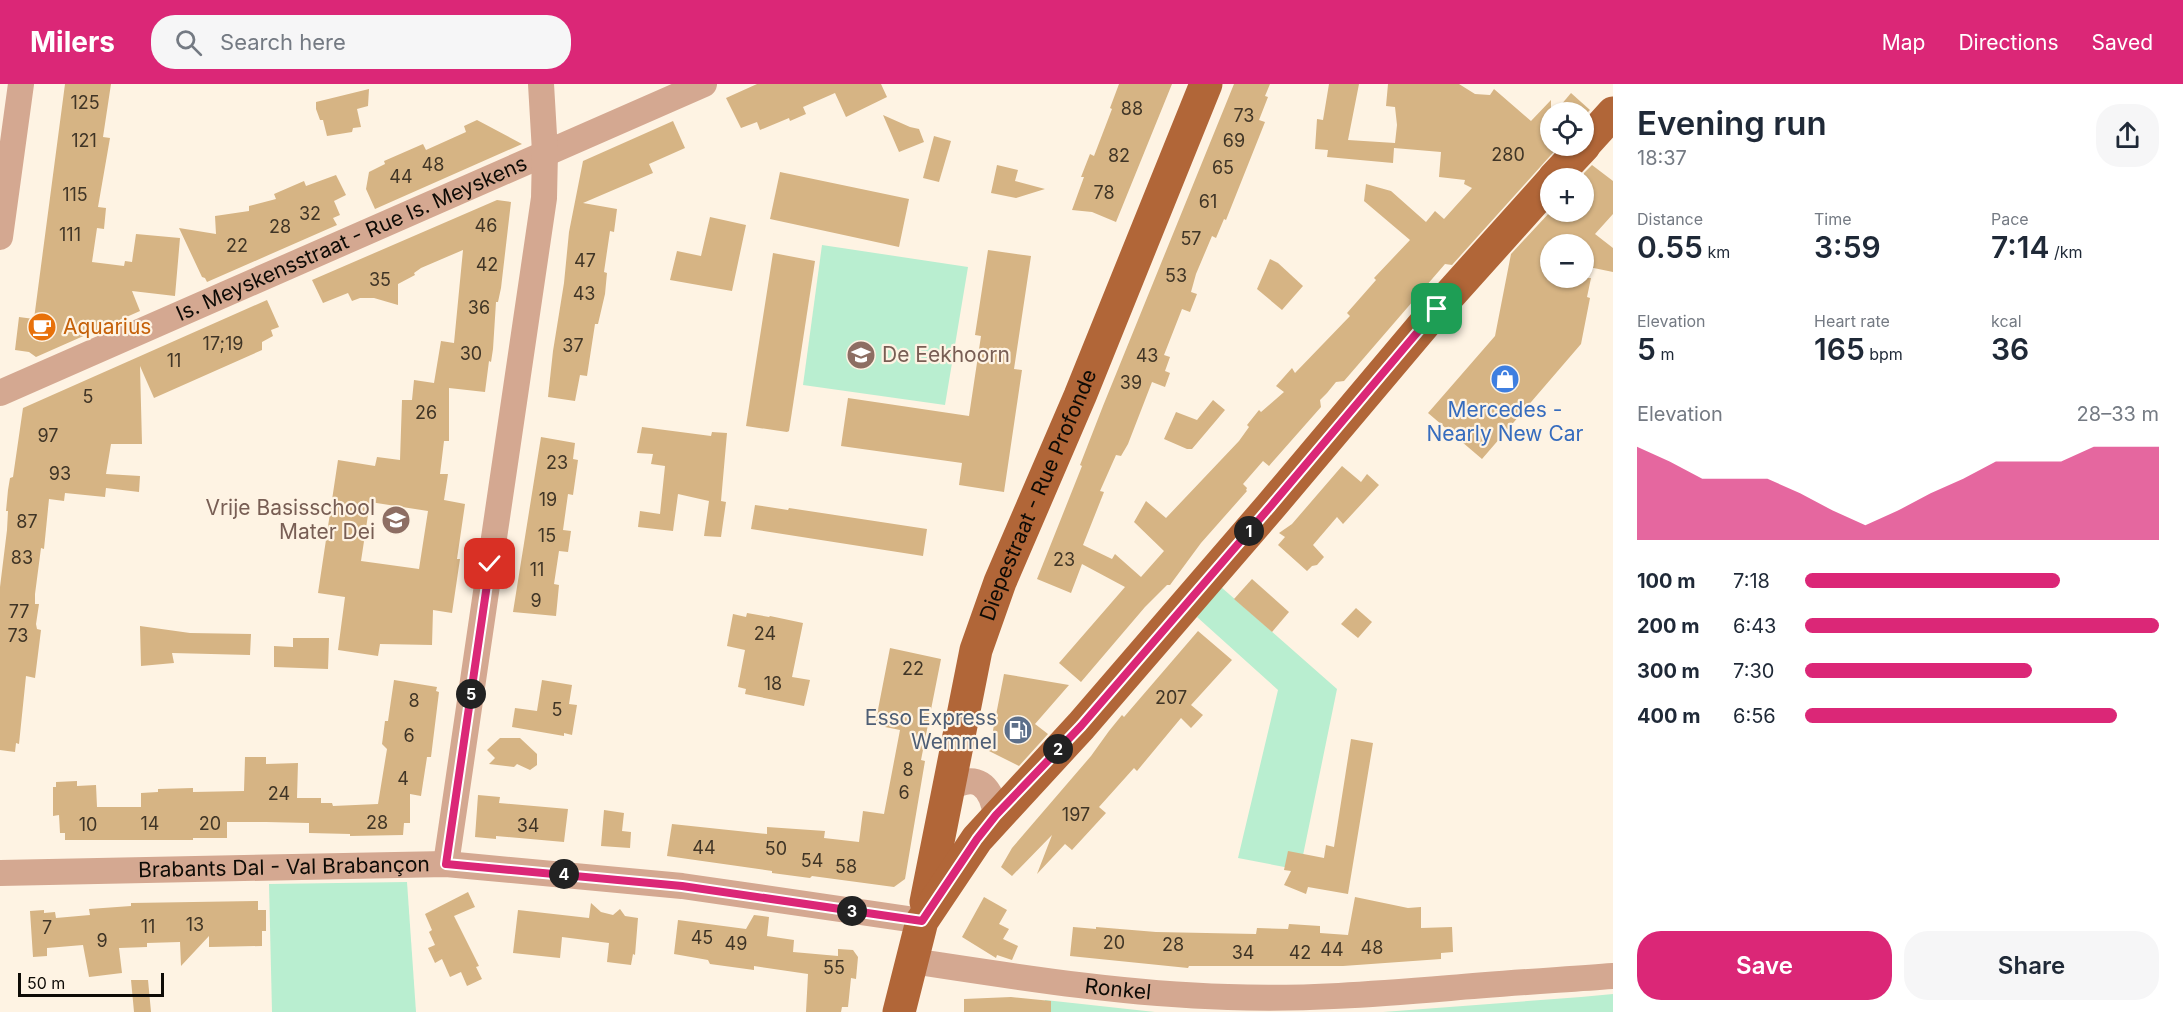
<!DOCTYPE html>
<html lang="en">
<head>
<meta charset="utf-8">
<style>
	body { margin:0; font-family:Inter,sans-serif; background:#f6f6f7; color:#1f2937; height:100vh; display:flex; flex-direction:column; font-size:22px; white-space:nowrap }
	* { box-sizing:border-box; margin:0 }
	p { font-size:20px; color:#747a83 }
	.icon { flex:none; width:33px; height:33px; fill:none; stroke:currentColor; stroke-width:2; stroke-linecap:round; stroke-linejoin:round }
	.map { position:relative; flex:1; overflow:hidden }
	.sheet { display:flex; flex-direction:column; background:#fff; width:570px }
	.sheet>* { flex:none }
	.fabs { position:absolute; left:1540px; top:18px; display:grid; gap:12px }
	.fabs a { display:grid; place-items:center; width:54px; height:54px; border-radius:50%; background:#fff; box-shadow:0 2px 4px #0004; font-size:30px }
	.scale { position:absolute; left:18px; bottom:15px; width:146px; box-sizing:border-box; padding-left:6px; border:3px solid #0e0b06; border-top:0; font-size:16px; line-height:21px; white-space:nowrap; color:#0e0b06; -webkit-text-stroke:4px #fef3e3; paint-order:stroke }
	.pin { position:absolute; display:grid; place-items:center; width:51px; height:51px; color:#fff; margin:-26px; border-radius:12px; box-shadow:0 3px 9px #0006 }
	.km { position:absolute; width:30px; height:30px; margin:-15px; border-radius:50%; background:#222; color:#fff; font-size:16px; line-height:30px; text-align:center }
	.round { display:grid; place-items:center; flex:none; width:63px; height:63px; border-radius:24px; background:#f6f6f7 }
	.overview { display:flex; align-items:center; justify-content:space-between; height:102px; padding:0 24px }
	h1 { font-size:33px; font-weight:600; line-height:45px }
	.stats { display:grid; grid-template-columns:repeat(3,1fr); gap:9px; height:102px; padding:6px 24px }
	.stats div { display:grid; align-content:center }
	.stats b { font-size:30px; font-weight:600 }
	.stats small { font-size:16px; font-weight:400 }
	.stats p { font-size:16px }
	.chart { height:168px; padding:12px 24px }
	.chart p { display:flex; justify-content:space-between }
	.chart svg { width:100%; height:108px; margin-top:6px; fill:#db2777; opacity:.7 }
	.button { display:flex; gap:12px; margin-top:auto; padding:12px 24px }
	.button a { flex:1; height:69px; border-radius:24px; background:#db2777; color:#fff; font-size:24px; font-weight:600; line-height:69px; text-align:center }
	.button a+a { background:#f6f6f7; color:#1f2937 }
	ul { padding:0 24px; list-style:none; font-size:20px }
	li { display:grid; grid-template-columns:96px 72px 1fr; align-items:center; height:45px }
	li i { height:15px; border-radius:8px; background:#db2777 }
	header { display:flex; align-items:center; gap:36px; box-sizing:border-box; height:84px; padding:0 30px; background:#db2777; color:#fff }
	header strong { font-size:28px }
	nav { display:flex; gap:33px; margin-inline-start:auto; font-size:21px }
	.search { width:420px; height:54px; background:#f6f6f7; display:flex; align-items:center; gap:15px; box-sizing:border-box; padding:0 21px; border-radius:24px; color:#747a83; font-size:22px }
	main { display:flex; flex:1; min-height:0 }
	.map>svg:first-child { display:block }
</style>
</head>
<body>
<header>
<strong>Milers</strong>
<div class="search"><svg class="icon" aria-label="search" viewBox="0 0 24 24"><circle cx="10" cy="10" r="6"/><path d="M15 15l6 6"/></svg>Search here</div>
<nav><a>Map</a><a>Directions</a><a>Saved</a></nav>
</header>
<main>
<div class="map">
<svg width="1613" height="928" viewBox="0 0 1613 928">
	<rect width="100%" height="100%" fill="#fef3e3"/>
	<!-- green -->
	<g fill="#b9eed0">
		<path d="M822 161 968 183 945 321 803 301Z"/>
		<path d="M1221 503 1337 605 1300 786 1238 774 1278 606 1197 533Z"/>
		<path d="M407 798 416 928H272L269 800Z"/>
		<path d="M1613 910V928H1383L1581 913Z"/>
		<path d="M1045 916 1155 928H1042Z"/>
	</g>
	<!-- building -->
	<g fill="#d6b484" fill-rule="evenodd">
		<path d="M65 0H111L103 53 110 54 98 123 106 124 104 145 97 144 92 178 124 182 125 177 132 178 136 150 180 154 175 212 132 207 140 227 36 273 29 268 15 266 19 233 34 235Z"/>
		<path d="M757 0H881L887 13 846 33 835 9 803 23 806 30 790 37 789 34 760 46 757 38 741 44 726 14Z"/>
		<path d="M1119 0H1172L1116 138 1092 128 1072 126 1084 93H1081L1090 70 1094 72 1112 25 1110 24Z"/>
		<path d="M1234 0H1270L1265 12 1268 13 1259 36 1265 38 1226 136 1224 135 1216 154 1212 152 1196 190 1191 208 1197 210 1190 228 1182 225 1164 271 1170 273 1165 287 1170 289 1165 303 1152 298 1128 360 1121 372 1116 371 1100 407 1104 408 1083 461 1112 475 1115 470 1141 493 1164 467 1134 438 1146 417 1166 434 1239 357 1249 343 1247 341 1259 326 1261 328 1284 308 1276 302 1292 284 1295 289 1350 232 1347 229 1376 196 1374 194 1410 156 1364 117 1366 100 1391 107 1426 138 1435 127 1444 135 1472 104 1464 100 1465 96 1439 93 1441 68 1394 64 1393 79 1327 73 1328 66 1315 65 1317 35 1323 36 1329 0H1359L1348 56 1395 59 1397 41 1395 23 1386 22 1388 0H1459L1475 10 1490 11 1494 5 1531 37 1551 16V62H1559L1452 181 1445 180 1344 297 1336 298 1327 309 1320 316 1321 323 1269 382 1263 377 1243 400 1247 404 1246 406 1247 407 1201 459 1170 501H1167L1145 523 1081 598 1059 579 1125 503 1082 480 1071 509 1037 495 1082 382 1080 381 1103 322Z"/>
		<path d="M369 5 368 22 357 25 361 43 353 44 352 48 327 52 323 36H320L316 25V18Z"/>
		<path d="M1571 9 1590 26 1588 28H1555Z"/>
		<path d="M883 31 910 43 919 45 924 58 899 68Z"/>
		<path d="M477 36 522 60 375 125 366 105 369 88 385 80 384 77 423 60 426 66 466 48 464 42Z"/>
		<path d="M673 37 685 64 649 80 653 89 583 119 617 125 614 148 610 147 604 188 607 189 605 210 598 240H595L587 292 580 291 575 317 548 313 553 267 564 199 569 148 583 77Z"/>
		<path d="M934 52 951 57 939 98 923 94Z"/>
		<path d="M997 81 1018 86 1015 97 1045 105 1016 114 991 109Z"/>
		<path d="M1592 81 1613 97V130L1595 150 1613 164V188L1584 182V160H1551V194H1591L1587 213 1590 214 1581 260 1482 375 1428 329 1495 252 1511 170 1550 128H1584V89Z"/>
		<path d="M780 88 909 115 899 163 770 135Z"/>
		<path d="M336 91 346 111 334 117 340 131 333 134 337 141 207 198 205 194 202 193 179 144 216 150 215 132 249 127V122L276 115 274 110 304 97 306 102Z"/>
		<path d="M497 116 511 118 501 204 498 218H496L493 265 491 278 489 277 485 308 449 304V357H444L440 390H448L444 416 465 420 457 475H460L452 529 433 526 432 561 380 560 378 572 338 566 345 513 318 509 338 376 375 382 377 373 400 376 402 316H412L414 296 434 299 441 257 454 259 463 166 421 184 414 189 415 191 398 200V221L374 214H360L352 217 348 209 323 219 312 196ZM370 418 428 427 419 485 361 477Z"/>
		<path d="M710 133 746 141 732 207 670 196 677 167 701 172Z"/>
		<path d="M988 166 1031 172 1014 285 1022 286 1004 408 959 401 962 379 841 362 848 314 969 332 981 252 975 251Z"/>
		<path d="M773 169 815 177 789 347 787 348 746 342Z"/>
		<path d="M1270 175 1278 179 1303 202 1282 226 1257 205Z"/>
		<path d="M267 216 279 243 271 246 273 252 262 258V266L154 314 140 282 142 360H111L106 390 140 392 139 408 106 404 105 413 65 409 64 417 49 415 44 465 41 464 35 510V520H39L36 540 37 545 41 546 35 594 26 592 19 660 16 659 15 668 0 666V503L7 446 8 427H6L8 406 10 394 13 393 23 324Z"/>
		<path d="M1213 316 1225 326 1192 365H1187L1164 355 1176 328 1197 336Z"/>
		<path d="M642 343 711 352 712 348 727 349 721 417 726 418 721 453 704 452 709 417 678 410 673 447 638 443 640 427 660 430 665 382 651 380 653 370 637 369Z"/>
		<path d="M541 353 575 359 573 375 578 376 573 411 568 410 563 446 571 447 568 468 559 467 554 500 559 501 556 532 513 528Z"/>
		<path d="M1342 382 1361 398 1367 390 1379 401 1343 440 1337 433 1313 461 1324 473 1317 481 1312 482 1307 487 1278 461 1285 453 1279 449 1292 440Z"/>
		<path d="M755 421 788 426 789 424 927 445 923 472 751 445Z"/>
		<path d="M1252 495 1289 528 1272 548 1234 515Z"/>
		<path d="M1356 524 1372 538 1358 554 1341 540Z"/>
		<path d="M747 529 769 533 770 532 803 539 792 593 810 596 804 622 745 610 746 605 738 603 745 566 727 562 733 530 746 533Z"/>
		<path d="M140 542 190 549 251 550 250 571 172 569 174 579 141 582Z"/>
		<path d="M1198 547 1232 576 1191 621 1203 631 1191 644 1181 634 1137 687 1134 684 1099 723 1106 729 1072 766 1065 760 1037 790 1052 751 1012 792 1001 783 1012 764 1091 672 1109 647 1122 631 1124 633Z"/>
		<path d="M293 554H329L328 585 274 583V562L293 563Z"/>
		<path d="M890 564 941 575 921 676 925 677 905 795 894 803 812 792 810 794 772 789V787L667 772 672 740 767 750V743L825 747 824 754 859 758 863 727 884 730 900 646 875 641Z"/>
		<path d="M1004 590 1069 601 1035 640 1048 650 1019 682 989 667Z"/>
		<path d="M394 596 437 603 436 607 439 608 431 673H427L421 712 410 710V739H404L403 751 350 752V750L309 749V739L266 738H227V754H193V756H65V749H60L59 731 53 732V703H56V698L77 697V702L96 701 97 723H141V709L158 708V705L193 704V708L244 707 245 673H266V680L298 679 297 714H321V719H332L333 722 378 720 387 665 382 660 385 637H388Z"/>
		<path d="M542 596 572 601 569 620 577 621 572 651 564 649V652L512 643 515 624 537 627Z"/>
		<path d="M500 654H520L537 670V681L530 686 517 680 514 683 489 680 495 674 487 666Z"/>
		<path d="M1351 655 1373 659 1348 810 1308 803 1306 810 1284 801 1291 787 1284 786 1288 767 1324 774 1326 761 1334 763Z"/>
		<path d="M478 711 500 713 499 719 568 725 564 758 496 752V755L475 753Z"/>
		<path d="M604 726 624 729 622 747 631 748 630 764 601 762Z"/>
		<path d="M468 808 475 823 454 832 479 882 476 883 482 895 467 902 461 888 450 893 442 875 435 879 428 864 435 861 429 848 432 846 425 830Z"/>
		<path d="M984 813 1007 826 999 840 1009 845 1003 855 1018 862 1012 876 997 871 996 874 962 853Z"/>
		<path d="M1355 813 1408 824 1421 823V844L1452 843 1453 868 1441 869V875L1343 882H1189L1188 884 1070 872 1073 843 1096 845V843L1156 848 1256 850 1257 844 1288 845 1289 840 1320 842V849L1348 851Z"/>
		<path d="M258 817V826H266V847H262V862L209 863V852L181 882 180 858 147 859V863L119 864 122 889 89 893 83 861 47 864V872L33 873 30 827 44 826V829L55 828 56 834 90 831 89 825 131 822V819Z"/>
		<path d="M591 819 601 828 613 831 620 825 625 832 638 834 635 871 633 870 631 881 607 878 609 859 562 853 560 874 513 869 518 826 589 834Z"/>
		<path d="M754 831 769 833 767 852 794 856 793 868 838 872V865L853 866 858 873 856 895 851 894 848 923H842L841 928H806L808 890 754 882V886L710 880 708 876 674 870 678 836 746 845Z"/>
		<path d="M131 896H148L151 928H134Z"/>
		<path d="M1011 913 1051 917V928H964V915Z"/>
	</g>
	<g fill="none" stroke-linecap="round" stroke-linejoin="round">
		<!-- minor -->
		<g stroke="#d4a891" stroke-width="26">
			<path d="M0 153 21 0"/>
			<path id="s1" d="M0 309 704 0"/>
			<path d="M948 706C976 687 991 701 996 731"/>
			<path d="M446 780 544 114 545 68 541 0"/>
			<path id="s2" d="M0 789 446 780 682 802 922 837"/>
			<path id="s3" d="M912 877C1017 893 1122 910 1228 913 1302 916 1376 910 1450 904 1504 899 1559 896 1613 892"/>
		</g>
		<!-- major -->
		<g stroke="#b16638" stroke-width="33">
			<path d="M1584 61 1613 29"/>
			<path d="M1554 94 1584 62"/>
			<path id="s4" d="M926 818 976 566 1000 498 1080 312 1206 0"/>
			<path d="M899 928 922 837 977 755 1081 642 1270 423 1437 225 1551 98"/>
		</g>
	</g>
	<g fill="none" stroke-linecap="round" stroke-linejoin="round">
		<!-- route casing -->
		<g stroke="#fff" stroke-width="12">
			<path id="route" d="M490 480 446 780 682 802 922 837 977 755 996 731 1081 642 1270 423 1437 225"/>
		</g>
		<!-- route -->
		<use href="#route" stroke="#db2777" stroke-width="8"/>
	</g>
	<!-- icons -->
	<defs>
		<g id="cafe-disc" transform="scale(1.5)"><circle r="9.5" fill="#e8710a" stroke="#fef3e3"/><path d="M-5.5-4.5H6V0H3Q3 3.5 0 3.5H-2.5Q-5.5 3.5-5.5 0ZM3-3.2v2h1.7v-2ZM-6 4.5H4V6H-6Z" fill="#fff"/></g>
		<g id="school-disc" transform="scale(1.5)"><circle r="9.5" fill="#8d6e63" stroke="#fef3e3"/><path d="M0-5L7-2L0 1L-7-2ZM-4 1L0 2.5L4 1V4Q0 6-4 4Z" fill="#fff"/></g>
		<g id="shop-disc" transform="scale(1.5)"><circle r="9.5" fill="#3f7fe0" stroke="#fef3e3"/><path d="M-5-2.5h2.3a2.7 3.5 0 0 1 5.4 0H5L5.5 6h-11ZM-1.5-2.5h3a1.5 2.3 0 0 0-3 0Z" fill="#fff"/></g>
		<g id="fuel-disc" transform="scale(1.5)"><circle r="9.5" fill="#5c6f8a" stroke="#fef3e3"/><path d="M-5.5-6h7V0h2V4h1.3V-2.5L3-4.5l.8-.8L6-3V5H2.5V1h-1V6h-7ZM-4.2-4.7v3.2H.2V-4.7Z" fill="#fff"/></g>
	</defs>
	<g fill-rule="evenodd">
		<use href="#cafe-disc" x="42" y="243"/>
		<use href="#school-disc" x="861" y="271"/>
		<use href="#shop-disc" x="1505" y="295"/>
		<use href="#school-disc" x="396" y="436"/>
		<use href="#fuel-disc" x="1018" y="646"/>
	</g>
	<g text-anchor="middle" stroke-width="4.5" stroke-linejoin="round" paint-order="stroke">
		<!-- number labels -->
		<g font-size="18" fill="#403526">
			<text x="85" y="25">125</text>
			<text x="1132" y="31">88</text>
			<text x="1244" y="38">73</text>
			<text x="84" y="63">121</text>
			<text x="1234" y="63">69</text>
			<text x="1508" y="77">280</text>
			<text x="1119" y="78">82</text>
			<text x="433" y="87">48</text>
			<text x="1223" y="90">65</text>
			<text x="401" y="99">44</text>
			<text x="1104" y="115">78</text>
			<text x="75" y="117">115</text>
			<text x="1208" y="124">61</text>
			<text x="310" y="136">32</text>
			<text x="486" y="148">46</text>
			<text x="280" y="149">28</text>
			<text x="70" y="157">111</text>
			<text x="1191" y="161">57</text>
			<text x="237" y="168">22</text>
			<text x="585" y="183">47</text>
			<text x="487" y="187">42</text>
			<text x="1176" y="198">53</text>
			<text x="380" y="202">35</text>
			<text x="584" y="216">43</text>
			<text x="479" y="230">36</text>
			<text x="223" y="266">17;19</text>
			<text x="573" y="268">37</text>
			<text x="471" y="276">30</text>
			<text x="1147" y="278">43</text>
			<text x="174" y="283">11</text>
			<text x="1131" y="305">39</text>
			<text x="88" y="319">5</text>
			<text x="426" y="335">26</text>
			<text x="48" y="358">97</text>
			<text x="557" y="385">23</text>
			<text x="60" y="396">93</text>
			<text x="548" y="422">19</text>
			<text x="27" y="444">87</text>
			<text x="547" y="458">15</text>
			<text x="22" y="480">83</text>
			<text x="1064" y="482">23</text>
			<text x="537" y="492">11</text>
			<text x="536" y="523">9</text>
			<text x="19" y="534">77</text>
			<text x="765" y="556">24</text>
			<text x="18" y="558">73</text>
			<text x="913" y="591">22</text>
			<text x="773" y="606">18</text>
			<text x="1171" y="620">207</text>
			<text x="414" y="623">8</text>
			<text x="557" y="632">5</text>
			<text x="409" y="658">6</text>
			<text x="908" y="692">8</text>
			<text x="403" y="701">4</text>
			<text x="904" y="715">6</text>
			<text x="279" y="716">24</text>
			<text x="1076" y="737">197</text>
			<text x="377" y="745">28</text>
			<text x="150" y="746">14</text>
			<text x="210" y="746">20</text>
			<text x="88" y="747">10</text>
			<text x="528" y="748">34</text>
			<text x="704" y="770">44</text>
			<text x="776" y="771">50</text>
			<text x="812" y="783">54</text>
			<text x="846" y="789">58</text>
			<text x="195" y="847">13</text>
			<text x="148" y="849">11</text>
			<text x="47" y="850">7</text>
			<text x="702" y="860">45</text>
			<text x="102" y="863">9</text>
			<text x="1114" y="865">20</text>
			<text x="736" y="866">49</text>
			<text x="1173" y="867">28</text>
			<text x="1372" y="870">48</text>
			<text x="1332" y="872">44</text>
			<text x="1243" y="875">34</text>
			<text x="1300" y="875">42</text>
			<text x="834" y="890">55</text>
		</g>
		<!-- street labels -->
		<g font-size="21" fill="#0e0b06" stroke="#fef3e3">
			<text dy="7" stroke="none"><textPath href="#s1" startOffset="384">Is. Meyskensstraat - Rue Is. Meyskens</textPath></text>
			<text dy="7" stroke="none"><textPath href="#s4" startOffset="424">Diepestraat - Rue Profonde</textPath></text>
			<text dy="7" stroke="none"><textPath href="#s2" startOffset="284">Brabants Dal - Val Brabançon</textPath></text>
			<text dy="7" stroke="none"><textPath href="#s3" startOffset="208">Ronkel</textPath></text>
		</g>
		<!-- food labels -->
		<g font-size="21" fill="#c56008" stroke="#fef3e3" text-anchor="start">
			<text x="63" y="250">Aquarius</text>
		</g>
		<!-- education labels -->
		<g font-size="21" fill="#785e54" stroke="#fef3e3" text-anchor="start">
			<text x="882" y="278">De Eekhoorn</text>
			<text x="375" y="431" text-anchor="end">Vrije Basisschool<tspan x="375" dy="24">Mater Dei</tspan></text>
		</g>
		<!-- shop labels -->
		<g font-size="21" fill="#366cbe" stroke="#fef3e3">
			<text x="1505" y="333">Mercedes -<tspan x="1505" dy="24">Nearly New Car</tspan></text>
		</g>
		<!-- service labels -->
		<g font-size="21" fill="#4e5e75" stroke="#fef3e3" text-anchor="end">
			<text x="997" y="641">Esso Express<tspan x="997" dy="24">Wemmel</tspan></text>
		</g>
	</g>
</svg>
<div class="fabs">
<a><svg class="icon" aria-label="locate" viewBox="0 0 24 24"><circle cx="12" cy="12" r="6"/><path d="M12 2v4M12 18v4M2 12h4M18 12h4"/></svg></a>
<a>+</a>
<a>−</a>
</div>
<div class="scale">50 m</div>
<div class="pin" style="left:1437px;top:225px;background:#1e9e55"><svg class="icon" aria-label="arrive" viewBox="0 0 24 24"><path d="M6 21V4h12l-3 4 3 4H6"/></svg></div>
<div class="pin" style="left:490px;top:480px;background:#d93025"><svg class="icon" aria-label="check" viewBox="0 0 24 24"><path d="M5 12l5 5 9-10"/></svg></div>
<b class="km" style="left:1249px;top:447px">1</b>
<b class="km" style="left:1058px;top:665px">2</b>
<b class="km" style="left:852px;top:827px">3</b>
<b class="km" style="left:564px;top:790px">4</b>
<b class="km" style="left:471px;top:610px">5</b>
</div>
<section class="sheet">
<div class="overview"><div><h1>Evening run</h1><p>18:37</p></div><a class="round"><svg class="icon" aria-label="share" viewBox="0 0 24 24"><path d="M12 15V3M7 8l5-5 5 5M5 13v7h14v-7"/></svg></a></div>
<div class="stats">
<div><p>Distance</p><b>0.55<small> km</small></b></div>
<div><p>Time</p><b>3:59</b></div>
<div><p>Pace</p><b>7:14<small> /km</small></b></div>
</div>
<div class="stats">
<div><p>Elevation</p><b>5<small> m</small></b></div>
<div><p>Heart rate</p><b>165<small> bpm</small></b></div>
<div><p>kcal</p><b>36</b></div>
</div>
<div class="chart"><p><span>Elevation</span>28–33 m</p>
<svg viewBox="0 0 160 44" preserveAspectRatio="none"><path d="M0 44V6L10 12L20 19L30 19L40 19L50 25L60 32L70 38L80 32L90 25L100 19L110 12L120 12L130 12L140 6L150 6L160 6V44z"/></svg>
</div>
<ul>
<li><b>100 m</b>7:18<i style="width:72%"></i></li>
<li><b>200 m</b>6:43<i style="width:100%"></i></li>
<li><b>300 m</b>7:30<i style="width:64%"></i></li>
<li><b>400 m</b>6:56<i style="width:88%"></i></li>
</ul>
<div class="button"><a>Save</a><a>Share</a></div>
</section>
</main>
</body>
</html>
